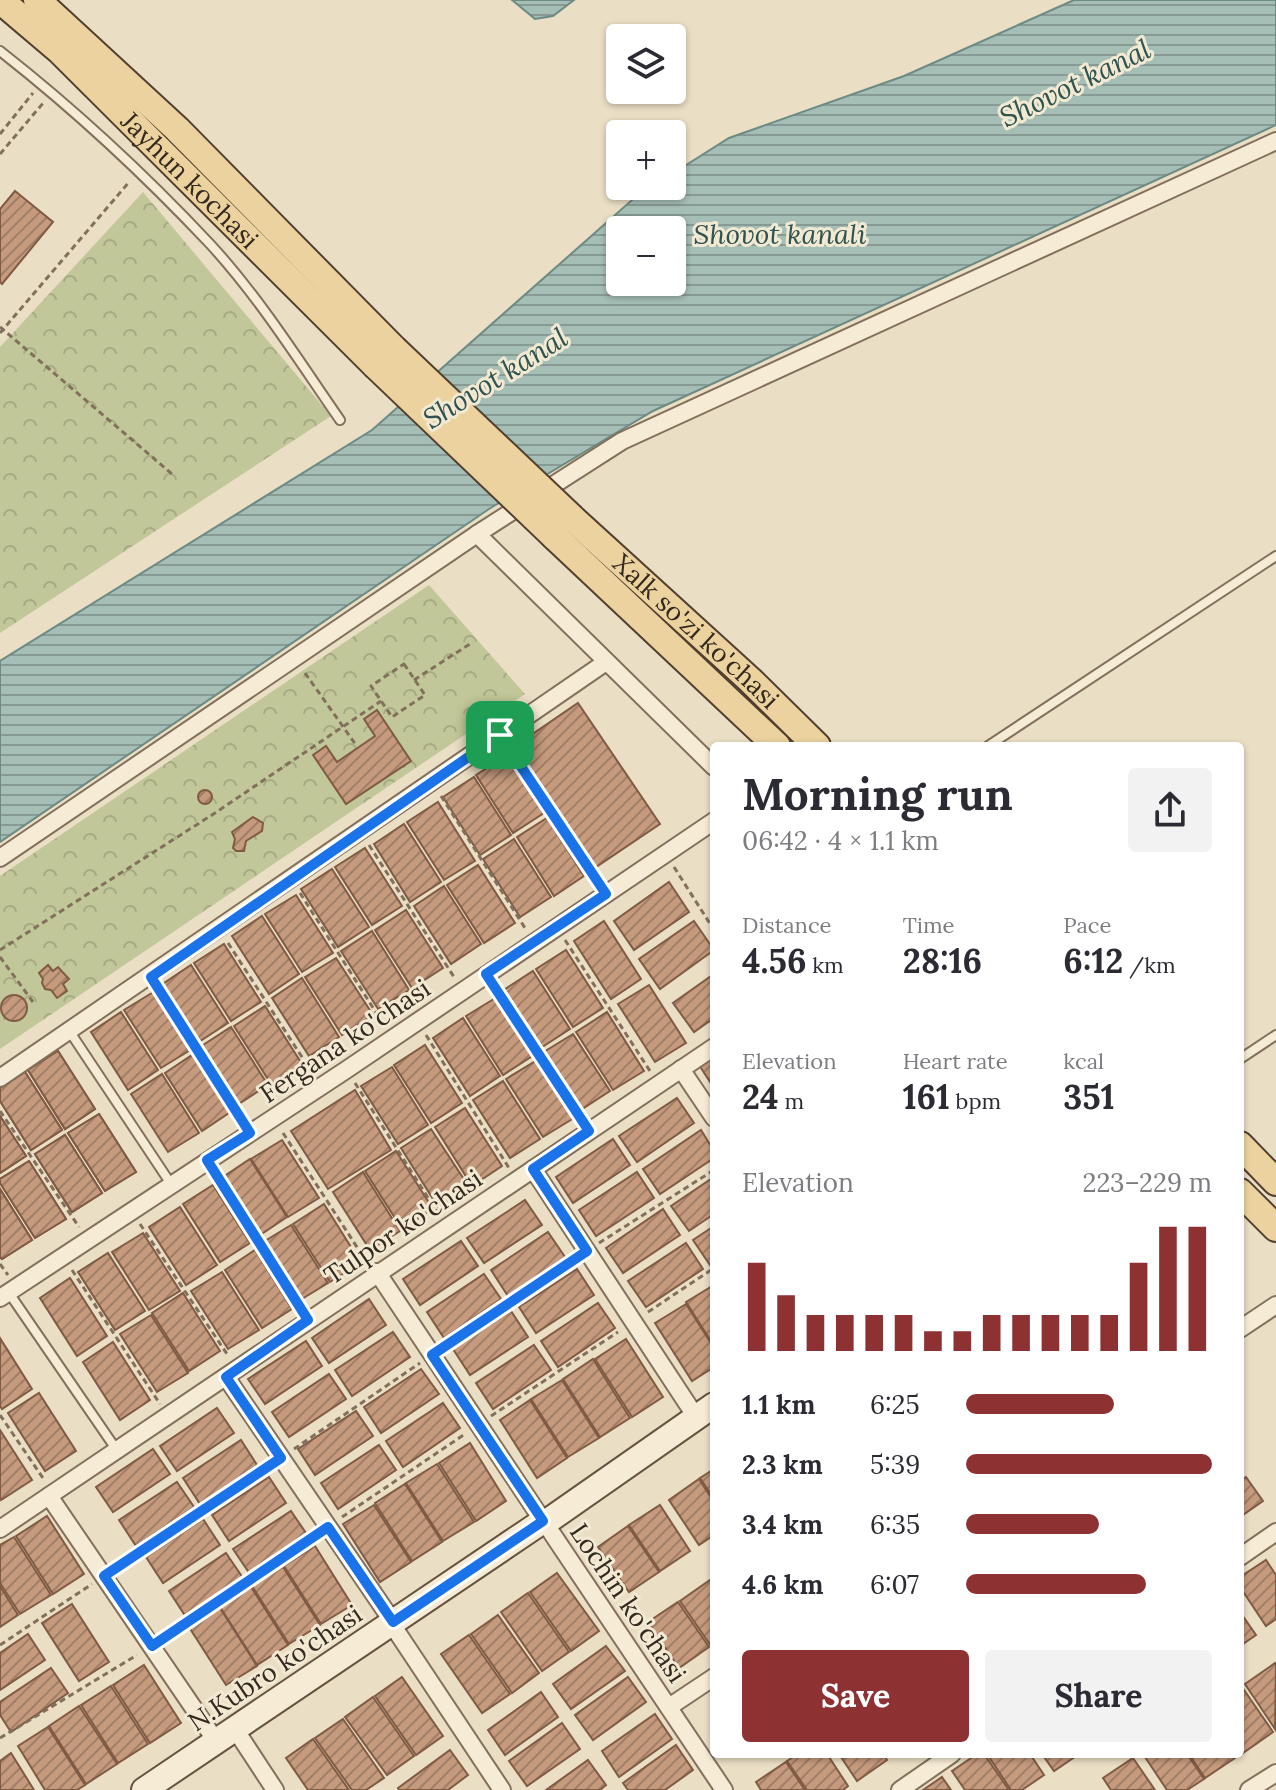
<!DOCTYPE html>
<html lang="en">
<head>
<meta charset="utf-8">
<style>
	body { margin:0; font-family:Lora,serif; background:#f2f2f3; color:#2b2b33; height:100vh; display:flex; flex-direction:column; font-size:30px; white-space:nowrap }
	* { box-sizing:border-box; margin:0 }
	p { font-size:26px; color:#7c7c81 }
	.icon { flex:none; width:44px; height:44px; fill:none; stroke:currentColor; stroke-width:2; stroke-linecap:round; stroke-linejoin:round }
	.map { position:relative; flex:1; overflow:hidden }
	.sheet { position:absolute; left:710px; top:742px; width:534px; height:1016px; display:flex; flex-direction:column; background:#fff; border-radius:8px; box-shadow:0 2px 6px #0004 }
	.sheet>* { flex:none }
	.buttons { position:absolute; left:606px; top:24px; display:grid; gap:16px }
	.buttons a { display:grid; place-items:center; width:80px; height:80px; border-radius:8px; background:#fff; box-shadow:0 2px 6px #0004; font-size:40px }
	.pin { position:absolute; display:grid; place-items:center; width:68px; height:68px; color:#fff; margin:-34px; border-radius:16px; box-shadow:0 4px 12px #0006 }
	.round { display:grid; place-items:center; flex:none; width:84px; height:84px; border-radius:8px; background:#f2f2f3 }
	.summary { display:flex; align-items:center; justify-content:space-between; height:136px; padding:0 32px }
	h1 { font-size:44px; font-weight:800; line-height:60px }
	.stats { display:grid; grid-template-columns:repeat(3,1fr); gap:12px; height:136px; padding:8px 32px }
	.stats div { display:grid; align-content:center }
	.stats b { font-size:34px; font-weight:800 }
	.stats small { font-size:22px; font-weight:400 }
	.stats p { font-size:22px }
	.chart { height:224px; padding:16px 32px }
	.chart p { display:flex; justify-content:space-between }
	.chart svg { width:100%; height:144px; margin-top:8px; stroke:#8d3132; stroke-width:6 }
	.primary-button { display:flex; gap:16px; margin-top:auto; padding:16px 32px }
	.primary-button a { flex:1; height:92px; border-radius:8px; background:#8d3132; color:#fff; font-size:32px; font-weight:800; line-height:92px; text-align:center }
	.primary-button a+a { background:#f2f2f3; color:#2b2b33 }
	ul { padding:0 32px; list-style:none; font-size:26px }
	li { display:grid; grid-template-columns:128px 96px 1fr; align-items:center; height:60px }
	li i { height:20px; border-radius:10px; background:#8d3132 }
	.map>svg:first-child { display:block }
</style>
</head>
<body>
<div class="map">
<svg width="1276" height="1790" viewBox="0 0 1276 1790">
	<defs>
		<pattern id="park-crowns" width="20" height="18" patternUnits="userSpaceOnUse" patternTransform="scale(2)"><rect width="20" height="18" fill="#c2c799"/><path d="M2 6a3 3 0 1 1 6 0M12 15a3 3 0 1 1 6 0" fill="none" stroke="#a7ab83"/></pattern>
		<pattern id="water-rules" width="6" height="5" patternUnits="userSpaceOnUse" patternTransform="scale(2)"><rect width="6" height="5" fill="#a5beb6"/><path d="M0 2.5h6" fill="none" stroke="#879a93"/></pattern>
		<pattern id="building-hatch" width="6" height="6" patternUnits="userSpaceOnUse" patternTransform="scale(2)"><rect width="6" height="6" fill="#c59a7d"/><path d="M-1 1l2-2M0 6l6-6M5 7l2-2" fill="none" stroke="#a17e66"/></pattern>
	</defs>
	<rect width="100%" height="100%" fill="#eadec4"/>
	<!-- park -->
	<g fill="url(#park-crowns)">
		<path d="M143 192 331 416 0 633V347Z"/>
		<path d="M429 585 525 694 0 1049V876Z"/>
	</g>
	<!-- water -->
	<g fill="url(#water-rules)" stroke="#6d8b83" stroke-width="2" fill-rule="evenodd">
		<path d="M512 0H574L553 16 535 19Z"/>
		<path d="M1074 0H1276V125L653 411 489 509 0 842V661L372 430 632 200 654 186H672V174L729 138 904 76ZM620 230H672V282H620Z"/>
	</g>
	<!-- building -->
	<g fill="url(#building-hatch)" stroke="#805b44" stroke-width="2">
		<path d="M15 191 53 222 2 284 0 282V209Z"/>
		<path d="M578 703 660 824 596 867 515 746Z"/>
		<path d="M377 710 411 761 346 804 313 755 326 746 337 762 375 736 364 719Z"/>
		<path d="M507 755 544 813 513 833 476 775Z"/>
		<path d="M474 777 511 835 480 855 443 797Z"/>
		<circle cx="205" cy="797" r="7"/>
		<path d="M438 802 475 861 444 880 407 822Z"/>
		<path d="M253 817 263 823 262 831 246 841 244 851H236L233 848 235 839 232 832Z"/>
		<path d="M547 818 584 876 554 896 517 837Z"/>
		<path d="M404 824 441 882 410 902 374 844Z"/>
		<path d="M514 839 551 897 520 917 483 859Z"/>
		<path d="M365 848 402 906 372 925 335 867Z"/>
		<path d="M478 865 515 923 484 943 447 885Z"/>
		<path d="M332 869 369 927 338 947 301 889Z"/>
		<path d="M669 882 689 912 634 950 614 921Z"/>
		<path d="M444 886 481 944 451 964 414 906Z"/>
		<path d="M296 895 333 953 302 972 265 914Z"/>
		<path d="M406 910 443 968 412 988 375 930Z"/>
		<path d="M262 916 299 974 269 994 232 936Z"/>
		<path d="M604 921 641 979 611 999 574 941Z"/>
		<path d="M694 921 714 950 660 989 639 959Z"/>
		<path d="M372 931 409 990 378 1009 341 951Z"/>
		<path d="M224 944 261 1002 231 1021 194 963Z"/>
		<path d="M566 950 603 1008 573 1027 536 969Z"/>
		<path d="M336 958 373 1015 342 1035 305 977Z"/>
		<path d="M48 965 53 971 58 967 69 979 63 984 67 991 57 998 51 990 45 989 42 983 43 979 39 973Z"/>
		<path d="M191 965 228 1023 197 1043 161 985Z"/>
		<path d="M533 971 570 1029 539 1049 502 991Z"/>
		<path d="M714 974V1018L694 1032 673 1003Z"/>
		<path d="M302 978 339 1037 309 1056 272 998Z"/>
		<path d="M649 985 686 1043 655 1062 618 1004Z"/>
		<path d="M155 991 192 1049 161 1068 124 1010Z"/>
		<circle cx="14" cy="1008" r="13"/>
		<path d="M497 997 534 1055 503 1075 466 1016Z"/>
		<path d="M265 1006 302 1064 271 1084 234 1026Z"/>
		<path d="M121 1012 158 1070 128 1090 91 1032Z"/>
		<path d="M607 1012 644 1071 613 1090 576 1032Z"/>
		<path d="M463 1018 500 1076 470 1096 433 1038Z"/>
		<path d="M231 1027 268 1085 237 1105 200 1047Z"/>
		<path d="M573 1034 610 1091 579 1111 542 1053Z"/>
		<path d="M425 1045 462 1103 431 1123 394 1065Z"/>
		<path d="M58 1051 95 1109 65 1129 28 1070Z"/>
		<path d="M58 1051 95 1109 65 1129 28 1070Z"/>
		<path d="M195 1053 232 1111 202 1131 165 1073Z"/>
		<path d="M714 1055V1088L699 1065Z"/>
		<path d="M537 1060 574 1118 543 1137 506 1079Z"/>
		<path d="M392 1067 428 1125 398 1144 361 1086Z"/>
		<path d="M25 1072 62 1130 31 1150 0 1101V1088Z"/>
		<path d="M25 1072 62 1130 31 1150 0 1101V1088Z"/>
		<path d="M162 1074 199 1133 168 1152 131 1094Z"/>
		<path d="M503 1081 540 1139 510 1158 473 1100Z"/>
		<path d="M355 1090 391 1150 328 1189 291 1131Z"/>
		<path d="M677 1098 694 1123 637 1162 619 1136Z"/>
		<path d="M465 1108 502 1166 472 1186 435 1127Z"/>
		<path d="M99 1114 136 1172 105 1191 68 1133Z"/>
		<path d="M99 1114 136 1172 105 1191 68 1133Z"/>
		<path d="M0 1116 26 1156 0 1173Z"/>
		<path d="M0 1116 26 1156 0 1173Z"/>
		<path d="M431 1129 469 1187 438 1207 401 1148Z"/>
		<path d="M701 1130 714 1151V1158L660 1194 643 1169Z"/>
		<path d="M65 1135 102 1193 72 1212 35 1154Z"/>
		<path d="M65 1135 102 1193 72 1212 35 1154Z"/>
		<path d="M613 1139 630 1165 573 1203 556 1177Z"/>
		<path d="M282 1140 319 1198 288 1217 251 1159Z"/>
		<path d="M396 1151 433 1209 402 1229 365 1171Z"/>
		<path d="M250 1159 287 1217 257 1237 220 1179Z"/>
		<path d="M29 1161 66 1219 35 1238 0 1183V1179Z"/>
		<path d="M29 1161 66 1219 35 1238 0 1183V1179Z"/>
		<path d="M363 1172 400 1231 370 1250 333 1192Z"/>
		<path d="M637 1172 654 1198 596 1236 579 1210Z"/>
		<path d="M714 1177V1214L689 1231 671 1206Z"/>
		<path d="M213 1185 250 1243 220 1262 183 1204Z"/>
		<path d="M0 1189 32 1240 2 1259 0 1257Z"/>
		<path d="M0 1189 32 1240 2 1259 0 1257Z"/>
		<path d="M525 1200 542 1225 484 1263 467 1238Z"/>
		<path d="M324 1204 361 1263 330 1282 293 1224Z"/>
		<path d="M180 1207 217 1265 186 1285 149 1227Z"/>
		<path d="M663 1209 680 1235 623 1273 606 1248Z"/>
		<path d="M291 1225 328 1283 297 1302 260 1244Z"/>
		<path d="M714 1226V1262L710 1265 693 1240Z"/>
		<path d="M548 1232 565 1257 508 1296 491 1270Z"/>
		<path d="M143 1233 180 1291 149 1310 112 1252Z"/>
		<path d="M461 1241 478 1266 420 1305 403 1279Z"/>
		<path d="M686 1243 703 1269 646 1307 628 1281Z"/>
		<path d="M255 1250 292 1309 262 1328 225 1270Z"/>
		<path d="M108 1253 145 1311 115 1330 78 1272Z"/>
		<path d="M577 1269 594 1295 536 1333 519 1307Z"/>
		<path d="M222 1272 259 1330 228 1349 191 1291Z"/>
		<path d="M484 1274 501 1299 444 1338 427 1312Z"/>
		<path d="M70 1278 107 1336 77 1356 40 1298Z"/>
		<path d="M714 1285V1346L686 1302Z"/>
		<path d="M183 1293 220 1351 189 1371 152 1313Z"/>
		<path d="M369 1299 386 1325 329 1363 312 1338Z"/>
		<path d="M598 1303 615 1328 558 1367 541 1341Z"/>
		<path d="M686 1304 714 1348V1367L692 1381 655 1323Z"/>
		<path d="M511 1311 528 1337 470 1375 453 1349Z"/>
		<path d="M151 1315 188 1373 157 1392 120 1334Z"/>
		<path d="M393 1332 410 1357 352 1396 335 1370Z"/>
		<path d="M0 1338 32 1389 2 1409 0 1406Z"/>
		<path d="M626 1339 663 1397 632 1417 595 1359Z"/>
		<path d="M306 1341 322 1366 265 1404 248 1379Z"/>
		<path d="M113 1342 150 1400 120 1420 83 1362Z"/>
		<path d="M534 1345 551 1370 493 1409 476 1383Z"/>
		<path d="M593 1359 630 1418 600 1437 563 1379Z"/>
		<path d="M421 1369 439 1394 381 1433 364 1407Z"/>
		<path d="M329 1374 346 1399 289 1437 272 1412Z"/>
		<path d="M562 1380 599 1438 568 1457 531 1399Z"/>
		<path d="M39 1393 76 1451 45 1471 8 1413Z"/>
		<path d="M530 1400 567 1458 537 1478 500 1420Z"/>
		<path d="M443 1403 460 1428 403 1467 386 1441Z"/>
		<path d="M217 1408 234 1433 177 1471 160 1446Z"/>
		<path d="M356 1411 373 1436 315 1475 298 1449Z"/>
		<path d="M0 1430 32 1480 1 1500 0 1498Z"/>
		<path d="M241 1440 257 1465 200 1504 183 1478Z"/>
		<path d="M470 1443 506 1501 476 1521 439 1463Z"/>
		<path d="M379 1445 396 1470 338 1509 321 1483Z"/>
		<path d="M153 1449 170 1474 113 1512 96 1487Z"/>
		<path d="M437 1464 474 1522 443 1541 406 1483Z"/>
		<path d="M714 1469V1499L700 1478Z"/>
		<path d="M269 1477 286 1503 229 1541 212 1515Z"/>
		<path d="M1246 1477 1263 1501 1240 1517V1481Z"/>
		<path d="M699 1479 714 1502V1535L699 1545 669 1500Z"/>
		<path d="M177 1482 194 1507 136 1546 119 1520Z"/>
		<path d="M405 1484 442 1542 412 1561 375 1503Z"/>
		<path d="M374 1505 411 1562 380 1582 343 1524Z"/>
		<path d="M660 1505 690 1551 660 1571 629 1525Z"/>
		<path d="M291 1511 308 1536 250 1574 233 1549Z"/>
		<path d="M47 1516 84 1574 53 1594 16 1536Z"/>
		<path d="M203 1519 220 1545 163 1583 146 1557Z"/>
		<path d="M628 1526 659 1572 629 1592 598 1547Z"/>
		<path d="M14 1537 51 1595 20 1614 0 1583V1545Z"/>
		<path d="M315 1546 352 1605 321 1624 284 1566Z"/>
		<path d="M226 1553 243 1578 186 1617 169 1591Z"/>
		<path d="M1266 1560 1276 1575V1619L1266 1626 1240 1587V1577Z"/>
		<path d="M283 1567 320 1625 289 1644 252 1586Z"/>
		<path d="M557 1573 599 1631 571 1651 530 1592Z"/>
		<path d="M710 1580 714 1586V1644L711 1646 680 1601Z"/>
		<path d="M0 1586 18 1615 0 1627Z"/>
		<path d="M251 1587 288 1645 257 1665 220 1607Z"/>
		<path d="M528 1593 569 1652 542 1671 501 1612Z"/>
		<path d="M678 1602 709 1647 679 1668 648 1622Z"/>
		<path d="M72 1604 109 1662 79 1681 42 1623Z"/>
		<path d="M220 1608 257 1666 226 1685 189 1627Z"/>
		<path d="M1240 1612 1256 1635 1240 1646Z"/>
		<path d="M498 1615 539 1673 512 1693 471 1634Z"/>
		<path d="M28 1634 45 1660 0 1690V1653Z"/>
		<path d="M469 1635 510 1694 482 1713 441 1654Z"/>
		<path d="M606 1646 625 1671 571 1709 553 1684Z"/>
		<path d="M1275 1663 1276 1665 1275 1729 1245 1684Z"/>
		<path d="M144 1665 181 1723 150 1743 113 1685Z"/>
		<path d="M51 1668 68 1693 11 1732 0 1715V1702Z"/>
		<path d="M402 1677 443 1736 416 1755 375 1696Z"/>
		<path d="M628 1677 646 1702 593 1740 575 1715Z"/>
		<path d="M111 1686 148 1744 118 1763 81 1705Z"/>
		<path d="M1242 1687 1273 1732 1243 1753 1240 1748V1688Z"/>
		<path d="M541 1692 558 1717 505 1755 488 1730Z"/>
		<path d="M373 1697 414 1756 387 1775 345 1717Z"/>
		<path d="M79 1706 117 1764 86 1784 49 1726Z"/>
		<path d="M655 1714 672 1739 619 1777 602 1751Z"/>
		<path d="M343 1719 384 1778 366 1790H352L315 1738Z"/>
		<path d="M562 1723 580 1749 527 1786 509 1761Z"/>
		<path d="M48 1727 85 1785 77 1790H45L18 1746Z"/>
		<path d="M313 1739 349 1790H308L286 1758Z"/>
		<path d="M676 1745 693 1770 665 1790H628L623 1783Z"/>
		<path d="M450 1750 468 1775 448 1790H399L398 1788Z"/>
		<path d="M11 1753 34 1790H0V1761Z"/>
		<path d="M798 1754H827L848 1786 843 1790H807L787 1761Z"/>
		<path d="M839 1754H883L887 1760 857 1781Z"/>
		<path d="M977 1754H984L1009 1790H965L952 1771Z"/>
		<path d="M987 1754H1030L1044 1775 1022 1790H1011Z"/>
		<path d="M1042 1754H1079L1054 1771Z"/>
		<path d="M1143 1754H1187L1204 1779 1187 1790H1167Z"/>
		<path d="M1189 1754H1233L1235 1758 1205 1778Z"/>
		<path d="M1133 1758 1155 1790H1111L1103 1778Z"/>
		<path d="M588 1760 606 1785 600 1790H546Z"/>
		<path d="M786 1762 805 1790H761L756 1782Z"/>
		<path d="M942 1777 951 1790H923Z"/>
	</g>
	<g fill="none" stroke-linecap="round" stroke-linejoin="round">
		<!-- lane casing -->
		<g stroke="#83705c" stroke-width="12">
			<g id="lane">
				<path d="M0 51C74 109 146 176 210 244 259 297 299 361 340 420"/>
				<path d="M988 746 1276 556"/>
				<path d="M70 1032 171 1184"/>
				<path d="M1240 1059 1276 1035"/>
				<path d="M9 1293 116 1449"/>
			</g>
		</g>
		<!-- street casing -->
		<g stroke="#83705c" stroke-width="20">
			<g id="street">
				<path d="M477 534 714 767"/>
				<path d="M0 858 477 534 622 441 1276 141"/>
				<path d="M681 1069 714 1118"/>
				<path d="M0 1078 606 662"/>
				<path d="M533 1169 696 1417"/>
				<path d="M377 1272 543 1521"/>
				<path d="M0 1298 346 1070 714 821"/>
				<path d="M1240 1329 1276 1305"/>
				<path d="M226 1377 393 1622"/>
				<path d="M49 1496 216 1741"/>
				<path d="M545 1523 724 1790"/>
				<path d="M0 1529 714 1047"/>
				<path d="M1240 1557 1276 1532"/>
				<path d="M391 1623 502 1790"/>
				<path d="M669 1707 714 1677"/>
				<path d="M235 1729 275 1790"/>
				<path d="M900 1790 952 1754"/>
				<path d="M1249 1790 1276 1773"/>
			</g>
		</g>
		<!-- secondary casing -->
		<g stroke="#65523f" stroke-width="28">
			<path id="secondary" d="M144 1790 543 1521 545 1523 714 1405"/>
		</g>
		<!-- primary casing -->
		<g stroke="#513f30" stroke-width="30">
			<g id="primary">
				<path id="s1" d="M0 0 59 50 375 365"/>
				<path d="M37 0 177 129 394 349"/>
				<path id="s2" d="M572 518 750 680 817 746"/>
				<path d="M554 536 777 746"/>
				<path d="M1240 1145 1276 1182"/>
				<path d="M1240 1192 1276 1228"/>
			</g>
		</g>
		<!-- path -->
		<g stroke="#83705c" stroke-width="3" stroke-dasharray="6 4" stroke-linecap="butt">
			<path d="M0 134 33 93"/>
			<path d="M0 154 44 102"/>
			<path d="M0 327 172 474"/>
			<path d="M0 333 130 181"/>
			<path d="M404 664 425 695 392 717 371 686Z"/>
			<path d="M305 673 356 745"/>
			<path d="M414 680 473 642"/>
			<path d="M508 747 597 881"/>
			<path d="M441 796 525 928"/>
			<path d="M369 845 454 977"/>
			<path d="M674 867 714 930"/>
			<path d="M300 893 384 1025"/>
			<path d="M565 940 650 1071"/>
			<path d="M228 943 313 1074"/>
			<path d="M0 950 215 813 381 701"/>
			<path d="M0 957 33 1002"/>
			<path d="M157 987 241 1119"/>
			<path d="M494 987 580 1118"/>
			<path d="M426 1035 509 1168"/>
			<path d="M355 1083 439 1215"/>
			<path d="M0 1111 79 1227"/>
			<path d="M283 1133 366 1261"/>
			<path d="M215 1174 299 1306"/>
			<path d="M140 1224 227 1354"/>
			<path d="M599 1243 714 1170"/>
			<path d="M0 1264 8 1275"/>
			<path d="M72 1270 160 1404"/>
			<path d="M648 1312 714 1268"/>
			<path d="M446 1346 573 1260"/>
			<path d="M0 1415 45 1481"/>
			<path d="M491 1416 618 1332"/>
			<path d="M294 1449 420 1363"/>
			<path d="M342 1517 465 1434"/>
			<path d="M118 1567 268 1467"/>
			<path d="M163 1638 316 1535"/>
			<path d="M0 1645 92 1584"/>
			<path d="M0 1738 137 1655"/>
		</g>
		<!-- lane -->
		<use href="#lane" stroke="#f6ecd6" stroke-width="8"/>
		<!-- street -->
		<use href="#street" stroke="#f6ecd6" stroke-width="16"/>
		<!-- secondary -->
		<use href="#secondary" stroke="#f6ecd6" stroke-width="24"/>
		<!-- primary -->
		<use href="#primary" stroke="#ebd29e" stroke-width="26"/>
		<!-- primary-bridge casing -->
		<g stroke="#513f30" stroke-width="30" stroke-linecap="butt">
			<g id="primary-bridge">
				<path d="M394 349 572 518"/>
				<path d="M375 365 554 536"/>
			</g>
		</g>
		<!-- primary-bridge -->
		<use href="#primary-bridge" stroke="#ebd29e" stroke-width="26"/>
	</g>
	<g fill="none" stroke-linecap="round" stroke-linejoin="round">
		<!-- route casing -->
		<g stroke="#fff" stroke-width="16">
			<path id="route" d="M500 735 606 894 486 974 589 1131 533 1169 587 1251 432 1355 543 1521 393 1622 328 1527 152 1646 104 1576 281 1458 226 1377 308 1320 207 1160 250 1133 151 977Z"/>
		</g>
		<!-- route -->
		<use href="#route" stroke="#1a73e8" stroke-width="10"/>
	</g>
	<g text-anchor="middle" stroke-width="6" stroke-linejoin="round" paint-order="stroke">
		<!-- street labels -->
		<g font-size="26" fill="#34291f" stroke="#f2e9d3">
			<text dy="9" stroke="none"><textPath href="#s1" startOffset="262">Jayhun kochasi</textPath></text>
			<text dy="9" stroke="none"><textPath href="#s2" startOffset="168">Xalk so'zi ko'chasi</textPath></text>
			<text transform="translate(345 1041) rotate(-34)" y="9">Fergana ko'chasi</text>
			<text transform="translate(403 1227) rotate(-34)" y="9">Tulpor ko'chasi</text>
			<text transform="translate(628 1603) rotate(56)" y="9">Lochin ko'chasi</text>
			<text transform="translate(275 1668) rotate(-34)" y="9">N.Kubro ko'chasi</text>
		</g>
		<!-- water labels -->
		<g font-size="28" font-style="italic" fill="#2f5350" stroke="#f2e9d3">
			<text transform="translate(1075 83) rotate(-26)" y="10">Shovot kanal</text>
			<text x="780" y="244">Shovot kanali</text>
			<text transform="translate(495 378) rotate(-32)" y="10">Shovot kanal</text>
		</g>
	</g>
</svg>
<div class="buttons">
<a><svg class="icon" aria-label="layers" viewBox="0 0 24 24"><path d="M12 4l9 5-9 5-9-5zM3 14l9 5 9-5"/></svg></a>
<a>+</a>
<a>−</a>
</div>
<div class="pin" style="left:500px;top:735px;background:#1e9e55"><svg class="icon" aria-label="arrive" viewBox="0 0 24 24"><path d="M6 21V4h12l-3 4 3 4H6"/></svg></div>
<section class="sheet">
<div class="summary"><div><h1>Morning run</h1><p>06:42 · 4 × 1.1 km</p></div><a class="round"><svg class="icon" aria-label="share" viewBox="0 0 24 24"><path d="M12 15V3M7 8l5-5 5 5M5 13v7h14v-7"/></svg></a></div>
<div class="stats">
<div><p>Distance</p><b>4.56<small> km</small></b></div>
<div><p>Time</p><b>28:16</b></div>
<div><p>Pace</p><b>6:12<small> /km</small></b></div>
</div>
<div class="stats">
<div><p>Elevation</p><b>24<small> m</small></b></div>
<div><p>Heart rate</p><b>161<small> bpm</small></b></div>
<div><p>kcal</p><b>351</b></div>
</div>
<div class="chart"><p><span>Elevation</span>223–229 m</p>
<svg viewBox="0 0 160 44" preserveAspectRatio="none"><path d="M5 44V17M15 44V27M25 44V33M35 44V33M45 44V33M55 44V33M65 44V38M75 44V38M85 44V33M95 44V33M105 44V33M115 44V33M125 44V33M135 44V17M145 44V6M155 44V6"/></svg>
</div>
<ul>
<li><b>1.1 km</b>6:25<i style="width:60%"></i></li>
<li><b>2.3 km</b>5:39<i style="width:100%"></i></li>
<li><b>3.4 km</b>6:35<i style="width:54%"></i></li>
<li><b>4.6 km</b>6:07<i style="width:73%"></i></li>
</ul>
<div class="primary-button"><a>Save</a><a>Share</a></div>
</section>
</div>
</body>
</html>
